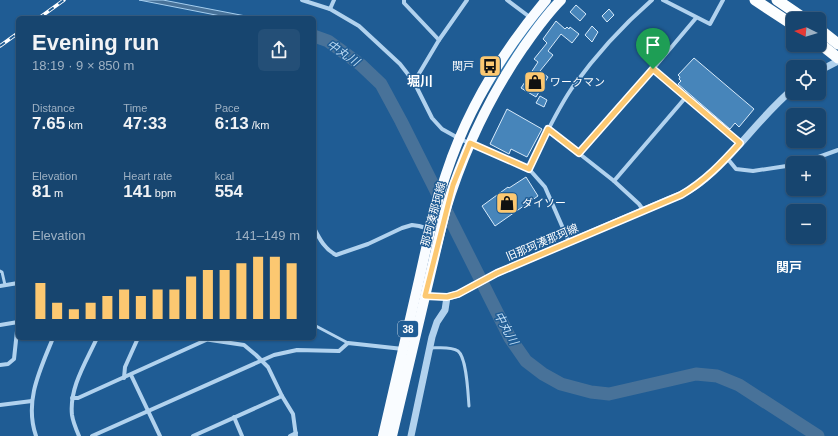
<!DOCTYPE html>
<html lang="en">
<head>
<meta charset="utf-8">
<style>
	body { margin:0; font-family:Arial,"Noto Sans JP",sans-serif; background:#244f77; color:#f1f3f6; height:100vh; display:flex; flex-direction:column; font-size:15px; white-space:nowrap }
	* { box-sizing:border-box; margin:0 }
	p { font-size:13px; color:#9eb1c3 }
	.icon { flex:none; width:22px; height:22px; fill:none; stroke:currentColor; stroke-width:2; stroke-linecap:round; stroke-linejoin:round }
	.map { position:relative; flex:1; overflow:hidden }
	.sheet { position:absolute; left:16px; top:16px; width:300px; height:324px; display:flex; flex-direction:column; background:#17456f; border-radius:6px; box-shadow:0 1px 3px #0004,0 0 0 1px #365d82 }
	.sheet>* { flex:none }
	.needle { width:26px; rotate:275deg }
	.fabs { position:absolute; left:786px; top:12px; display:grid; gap:8px }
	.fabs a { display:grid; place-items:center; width:40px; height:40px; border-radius:6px; background:#17456f; box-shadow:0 1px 3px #0004,0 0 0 1px #365d82; font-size:20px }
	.pin { position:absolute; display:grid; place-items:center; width:34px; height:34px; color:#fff; margin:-41px -17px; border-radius:50% 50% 50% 0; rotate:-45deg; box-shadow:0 0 4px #0007 }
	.pin .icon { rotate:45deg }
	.round { display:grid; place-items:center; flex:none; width:42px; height:42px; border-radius:6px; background:#244f77 }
	.head { display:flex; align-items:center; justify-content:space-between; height:68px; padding:0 16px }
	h1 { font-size:22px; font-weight:700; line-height:30px }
	.stats { display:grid; grid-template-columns:repeat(3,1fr); gap:6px; height:68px; padding:4px 16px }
	.stats div { display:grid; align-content:center }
	.stats b { font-size:17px; font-weight:700 }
	.stats small { font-size:11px; font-weight:400 }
	.stats p { font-size:11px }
	.chart { height:112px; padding:8px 16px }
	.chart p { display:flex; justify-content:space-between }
	.chart svg { width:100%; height:72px; margin-top:4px; stroke:#fcc871; stroke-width:6 }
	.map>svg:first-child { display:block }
</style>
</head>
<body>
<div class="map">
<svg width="838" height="436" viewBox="0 0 838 436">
	<rect width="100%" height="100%" fill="#1f5c94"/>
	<!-- green -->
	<path fill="#2f75af" d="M553 0H556L515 53 488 92H486L525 32Z"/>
	<!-- water -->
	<path fill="#487299" stroke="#a5ceef" d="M139 0H163L256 18H231Z"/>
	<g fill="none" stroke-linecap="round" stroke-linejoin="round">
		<!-- river -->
		<path stroke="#487299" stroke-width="13" d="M314 36 328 41 361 65 381 84 401 121 510 338 526 361 543 374 561 384 591 392 609 394 696 374 717 376 739 385 818 436"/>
	</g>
	<!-- building -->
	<g fill="#4785ba" stroke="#d7eafa">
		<path d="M576 5 586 14 580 21 570 12Z"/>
		<path d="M609 9 614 15 607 22 602 16Z"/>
		<path d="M556 21 565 29 567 27 569 29 570 27 579 34 572 43 561 34 548 51 553 55 540 71 548 77 536 97 521 88 538 62 534 59 547 43 543 39Z"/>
		<path d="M592 26 598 32 592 42 585 35Z"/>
		<path d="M694 58 754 109 739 127 735 123 730 129 678 84 681 81 679 79 680 77 678 75Z"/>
		<path d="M540 96 547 100 544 107 536 103Z"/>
		<path d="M507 109 542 129 527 157 511 149 509 154 490 144Z"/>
		<path d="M526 177 538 196 495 226 482 206 508 187 509 188Z"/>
	</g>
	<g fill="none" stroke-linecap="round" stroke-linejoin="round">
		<!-- service -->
		<g stroke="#b1d2ee" stroke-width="3">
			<path d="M0 271 2 272 5 285"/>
			<path d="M314 325 348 343"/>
			<path d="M430 348C437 348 451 346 458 351 467 358 468 395 469 406"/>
		</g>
		<!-- minor -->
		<g stroke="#b1d2ee" stroke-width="4">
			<path d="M302 0 330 9 359 26 400 64 414 82 432 118 442 129 460 139 529 169 545 187 569 242"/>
			<path d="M404 0V3L439 40"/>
			<path d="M507 0 531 18"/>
			<path d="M663 0 710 24 723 0"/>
			<path d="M330 9 334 0"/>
			<path d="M653 69 740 143"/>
			<path d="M414 82 439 40 467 0"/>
			<path d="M548 129 614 181 639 204 644 211"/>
			<path d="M579 153 653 69 696 18"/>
			<path d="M727 158 736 169 753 171 793 165"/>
			<path d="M802 163 838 150"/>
			<path d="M529 169C542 142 555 113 572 88 595 56 622 26 652 0"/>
			<path d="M614 181 686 97"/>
			<path d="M314 228C320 240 325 249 336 255L368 244 402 228 412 225 419 226 429 229"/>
			<path d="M0 286 18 283"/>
			<path d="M0 325 18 322"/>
			<path d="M197 338 244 345 256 355 268 367 282 396 293 414 296 436"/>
			<path d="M0 365 8 364 14 359 17 331V322"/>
			<path d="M131 375 160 436"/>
			<path d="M124 378 125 367 138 338"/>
			<path d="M72 398H78L206 340"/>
			<path d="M0 405 32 401"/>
			<path d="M234 417 242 436"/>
			<path d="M36 436C24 401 40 370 53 338"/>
			<path d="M79 436C76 429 73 422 72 415 69 388 86 362 97 338"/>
			<path d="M92 436 274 355 297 350 339 351 348 343 403 349"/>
			<path d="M193 436 282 396"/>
			<path d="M290 436 296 433"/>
		</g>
		<!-- tertiary -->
		<g stroke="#b1d2ee" stroke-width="7">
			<path d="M819 71 838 61"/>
			<path d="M425 296 447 297 458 294 497 273 670 199C681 195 691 190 700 183 735 156 759 117 793 89"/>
			<path d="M411 436 432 337 437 322 445 310 447 297"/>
		</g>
		<!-- primary -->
		<g stroke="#f9fcff" stroke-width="10">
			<path d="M383 436C395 384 407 332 419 280 427 245 434 209 446 174 467 110 503 51 546 0"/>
			<path d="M392 436 445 212C463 153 488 99 523 48 535 31 546 15 561 0"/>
		</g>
		<!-- trunk -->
		<g stroke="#fcfeff" stroke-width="11">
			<path d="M755 0 793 25"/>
			<path d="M777 0 805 19"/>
			<path d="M819 29 838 44"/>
			<path d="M819 43 838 58"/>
		</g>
		<!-- rail casing -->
		<g stroke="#fff" stroke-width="3.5">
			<g id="rail">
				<path d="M39 18 64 0"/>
				<path d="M0 46 18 33"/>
			</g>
		</g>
		<!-- rail -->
		<use href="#rail" stroke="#1f5c94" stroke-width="2" stroke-dasharray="6" stroke-linecap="butt"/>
	</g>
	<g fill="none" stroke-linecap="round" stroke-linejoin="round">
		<!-- route casing -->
		<g stroke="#fff" stroke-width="8">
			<path id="route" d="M653 69 740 143C722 163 705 181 681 195L497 273 458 294 447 297 425 296 453 185 470 143 529 169 548 129 579 153Z"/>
		</g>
		<!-- route -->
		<use href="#route" stroke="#fcc871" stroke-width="5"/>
	</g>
	<!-- icons -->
	<defs>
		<g id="bus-square" transform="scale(1.15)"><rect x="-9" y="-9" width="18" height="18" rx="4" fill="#fcc871" stroke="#1f5c94"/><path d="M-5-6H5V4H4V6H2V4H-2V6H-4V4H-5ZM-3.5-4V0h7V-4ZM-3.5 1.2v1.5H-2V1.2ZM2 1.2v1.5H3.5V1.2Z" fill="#111"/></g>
		<g id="shop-square" transform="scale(1.15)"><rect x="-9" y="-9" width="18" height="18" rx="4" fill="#fcc871" stroke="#1f5c94"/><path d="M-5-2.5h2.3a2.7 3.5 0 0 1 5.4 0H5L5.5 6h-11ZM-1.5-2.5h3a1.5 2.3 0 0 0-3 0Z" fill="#111"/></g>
	</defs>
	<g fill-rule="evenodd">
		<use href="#bus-square" x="490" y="66"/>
		<use href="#shop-square" x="535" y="82"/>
		<use href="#shop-square" x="507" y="203"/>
	</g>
	<g text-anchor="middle" stroke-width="3" stroke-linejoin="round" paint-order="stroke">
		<!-- shield labels -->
		<rect fill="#1f5c94" stroke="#bccedf" stroke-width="1" x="398" y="321" width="20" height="16" rx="3"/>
		<g font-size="10" font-weight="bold" fill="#fff">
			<text x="408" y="333">38</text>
		</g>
		<!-- poi labels -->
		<g font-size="11" fill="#fff" stroke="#1f5c94" text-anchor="start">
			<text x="474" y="70" text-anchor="end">関戸</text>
			<text x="550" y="86">ワークマン</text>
			<text x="522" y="207">ダイソー</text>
		</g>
		<!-- street labels -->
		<g font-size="11" fill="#fff" stroke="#1f5c94">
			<text transform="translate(433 214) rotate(-75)" y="4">那珂湊那珂線</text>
			<text transform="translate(542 242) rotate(-23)" y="4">旧那珂湊那珂線</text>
		</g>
		<!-- water labels -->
		<g font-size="12" font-style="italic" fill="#bedcf5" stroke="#1f5c94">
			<text transform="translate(343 53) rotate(34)" y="4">中丸川</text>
			<text transform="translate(506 328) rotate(61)" y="4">中丸川</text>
		</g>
		<!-- quarter labels -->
		<g font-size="13" font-weight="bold" fill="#fff" stroke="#1f5c94">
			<text x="420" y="86">堀川</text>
			<text x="789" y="272">関戸</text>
		</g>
	</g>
</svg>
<div class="fabs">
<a><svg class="needle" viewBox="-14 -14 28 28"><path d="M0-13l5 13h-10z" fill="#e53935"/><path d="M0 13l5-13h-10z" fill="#9eb1c3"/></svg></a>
<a><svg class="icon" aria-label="locate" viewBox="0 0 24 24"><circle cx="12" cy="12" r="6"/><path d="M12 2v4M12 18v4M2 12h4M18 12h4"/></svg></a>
<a><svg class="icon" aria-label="layers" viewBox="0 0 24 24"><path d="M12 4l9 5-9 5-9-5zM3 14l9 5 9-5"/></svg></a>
<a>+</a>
<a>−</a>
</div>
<div class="pin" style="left:653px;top:69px;background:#1e9e55"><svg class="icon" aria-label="arrive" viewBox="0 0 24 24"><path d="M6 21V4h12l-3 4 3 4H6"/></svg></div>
<section class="sheet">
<div class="head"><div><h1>Evening run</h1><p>18:19 · 9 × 850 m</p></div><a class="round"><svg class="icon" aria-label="share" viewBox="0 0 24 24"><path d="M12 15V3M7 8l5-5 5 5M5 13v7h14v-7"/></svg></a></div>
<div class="stats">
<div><p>Distance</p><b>7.65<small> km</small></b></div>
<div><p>Time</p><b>47:33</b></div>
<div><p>Pace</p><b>6:13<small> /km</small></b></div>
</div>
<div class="stats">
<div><p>Elevation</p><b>81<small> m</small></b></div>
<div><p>Heart rate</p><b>141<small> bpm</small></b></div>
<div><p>kcal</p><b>554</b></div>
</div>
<div class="chart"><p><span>Elevation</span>141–149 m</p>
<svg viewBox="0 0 160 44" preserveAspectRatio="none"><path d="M5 44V22M15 44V34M25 44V38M35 44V34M45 44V30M55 44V26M65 44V30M75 44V26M85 44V26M95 44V18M105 44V14M115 44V14M125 44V10M135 44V6M145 44V6M155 44V10"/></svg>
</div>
</section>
</div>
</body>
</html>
